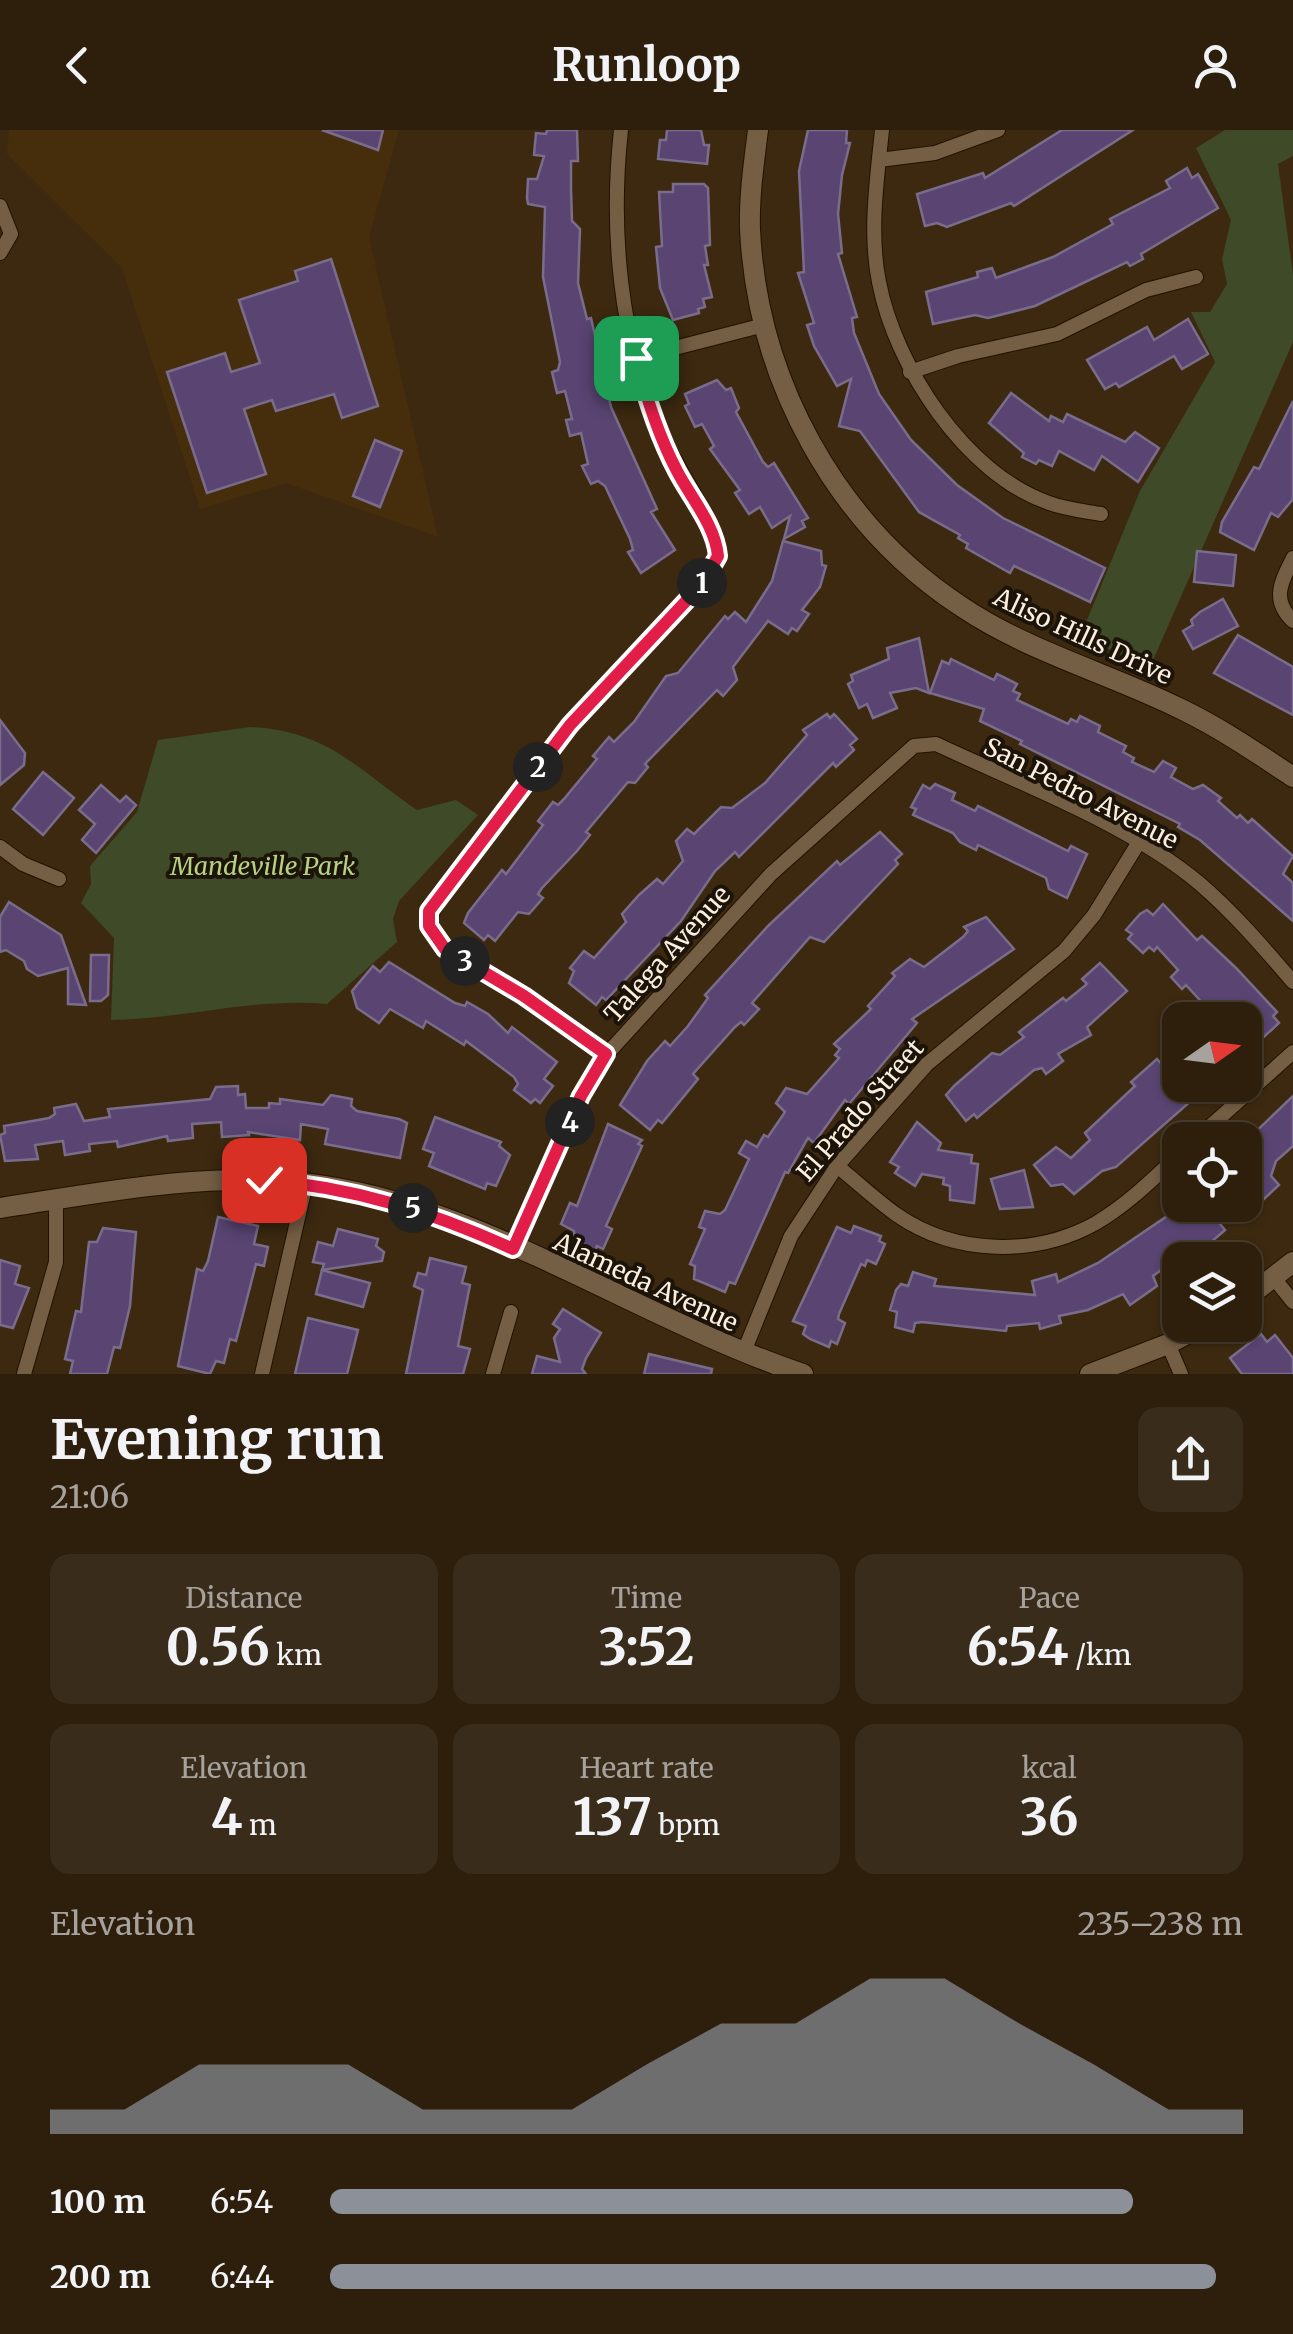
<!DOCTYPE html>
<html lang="en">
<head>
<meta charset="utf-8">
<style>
	body { margin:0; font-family:Merriweather,serif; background:#392c1a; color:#f1f3f6; height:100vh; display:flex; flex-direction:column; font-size:38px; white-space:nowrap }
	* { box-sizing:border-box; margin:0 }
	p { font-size:32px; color:#a7a29d }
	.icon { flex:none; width:55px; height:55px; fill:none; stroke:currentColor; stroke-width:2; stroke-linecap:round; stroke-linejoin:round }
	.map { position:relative; height:1244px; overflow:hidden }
	.side { display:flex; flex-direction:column; background:#2d1f0c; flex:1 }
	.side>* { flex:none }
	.needle { width:65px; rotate:76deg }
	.buttons { position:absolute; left:1162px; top:872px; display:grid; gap:20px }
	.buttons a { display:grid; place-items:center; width:100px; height:100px; border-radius:20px; background:#2d1f0c; box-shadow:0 2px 8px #0004,0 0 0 2px #483d2d; font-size:50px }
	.pin { position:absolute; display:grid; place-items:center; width:85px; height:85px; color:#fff; margin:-42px; border-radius:20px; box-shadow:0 5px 15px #0006 }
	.km { position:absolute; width:50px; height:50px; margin:-25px; border-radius:50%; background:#222; color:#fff; font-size:28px; line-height:50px; text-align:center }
	.round { display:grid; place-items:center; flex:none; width:105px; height:105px; border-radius:20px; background:#392c1a }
	.summary { display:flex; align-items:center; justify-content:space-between; height:170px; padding:0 50px }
	h1 { font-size:55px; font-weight:700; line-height:75px }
	.metrics { display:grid; grid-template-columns:repeat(3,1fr); gap:15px; height:170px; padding:10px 50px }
	.metrics div { display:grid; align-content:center; border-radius:20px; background:#392c1a; text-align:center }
	.metrics b { font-size:50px; font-weight:700 }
	.metrics small { font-size:28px; font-weight:400 }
	.metrics p { font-size:28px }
	.chart { height:280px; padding:20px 50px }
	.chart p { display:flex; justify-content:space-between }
	.chart svg { width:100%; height:180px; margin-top:10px; fill:#8c9099; opacity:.7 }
	ul { padding:0 50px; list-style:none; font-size:32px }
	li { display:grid; grid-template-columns:160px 120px 1fr; align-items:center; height:75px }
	li i { height:25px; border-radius:12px; background:#8c9099 }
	header { display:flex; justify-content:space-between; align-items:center; height:130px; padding:0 50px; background:#2d1f0c; font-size:45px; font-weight:700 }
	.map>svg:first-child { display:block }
</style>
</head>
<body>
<header><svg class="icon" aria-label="back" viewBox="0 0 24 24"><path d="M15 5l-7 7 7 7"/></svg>Runloop<svg class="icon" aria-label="person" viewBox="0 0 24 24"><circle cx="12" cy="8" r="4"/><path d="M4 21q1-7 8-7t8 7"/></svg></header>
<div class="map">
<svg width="1293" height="1244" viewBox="0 0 1293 1244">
	<rect width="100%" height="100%" fill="#3c2910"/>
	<!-- built -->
	<path fill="#462e0d" d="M9 0H399L369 107 438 407 286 353 200 379 122 138 7 24Z"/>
	<!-- green -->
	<g fill="#3e4a28">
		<path d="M1225 0H1293V26L1278 34 1293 145V212L1150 537 1080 507 1140 361 1215 232 1191 182H1210L1227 154 1222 129 1231 90 1196 18Z"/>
		<path d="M250 597C328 600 358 640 417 680L456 670 478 685 399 771 393 789 397 812 327 874C255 867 184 889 111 890L114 808 81 773 91 754 90 736 137 682 158 610Z"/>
	</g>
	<!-- building -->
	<g fill="#594472" stroke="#7a6d8b" stroke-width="2.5">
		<path d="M322 0H383L378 20Z"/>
		<path d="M547 0H577L578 31H571V59L572 91 580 99 578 153 587 189 591 188 611 277 657 379 651 382 675 420 641 443 628 422 633 420 630 409 605 356 598 351 591 354 582 336 588 334 581 303 570 306 566 290 572 289 565 261 557 263 552 242 558 240 560 232 543 147 545 77 528 74 527 68 528 49H537L544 26 534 25 536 3 546 4Z"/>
		<path d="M667 0H701L704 15H709L707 34 658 29 660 10H666Z"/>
		<path d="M808 0H847L846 13H850L842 45 838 84 842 123 838 124 857 187 852 188 854 203 879 264 911 310 957 355 1003 388 1105 438 1090 472 1014 436 1010 443 966 418 968 414 958 408 960 405 919 382 860 301 839 296 851 249 837 256 814 216 807 195 814 193 798 143 804 142 799 41Z"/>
		<path d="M1062 0H1133L1014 76 1011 73 947 97 937 93 925 96 917 64 983 43 985 48Z"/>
		<path d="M1187 38 1192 48 1198 44 1218 78 1141 124 1143 129 1130 136 1127 132 1035 176 988 188 975 185 933 194 926 162 978 147 977 142 992 138 996 148 1053 127 1113 94 1110 89 1170 58 1166 51Z"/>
		<path d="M673 54H704L708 58 710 115 705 116 708 135H704L712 167 703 169 705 177 698 179 699 183 673 190 660 158 656 117 662 116 659 62H673Z"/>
		<path d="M331 129 378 276 342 288 334 264 276 281 272 270 244 279 266 344 207 363 167 242 225 223 231 242 260 233 239 170 298 151 295 141Z"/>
		<path d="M1188 189 1208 224 1182 239 1174 226 1119 257 1116 253 1105 259 1087 230 1147 197 1154 210Z"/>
		<path d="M717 250 726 260 731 258 739 278 736 282 763 332 768 337 774 333 808 388 802 391 805 397 784 409 790 386 772 398 760 377 749 384 735 363 740 360 710 319 714 316 702 294 695 297 685 276 689 274 685 264Z"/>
		<path d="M1011 263 1049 291 1051 286 1063 292 1067 284 1125 312 1135 302 1159 318 1138 352 1102 326 1094 340 1059 321 1052 336 1039 330 1036 334 1022 327 1024 323 989 293Z"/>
		<path d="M1293 271V369L1278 387 1271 383 1254 420 1220 402 1222 392 1254 337 1259 339Z"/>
		<path d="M375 310 402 321 380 377 353 366Z"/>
		<path d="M783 411 821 421 822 435 826 436 820 457 802 480 809 484 797 501 792 498 788 504 768 491 733 537 737 550 723 566 717 560 645 634 648 637 635 653 628 652 586 702 590 705 577 721 542 758 538 764 543 768 529 784 518 782 495 811 488 805 484 810 464 793 468 783 502 740 506 744 543 695 538 691 553 672 558 675 564 669 597 629 593 626 609 607 614 612 634 592 666 546 678 543 725 486 728 489 735 482 746 492 772 451Z"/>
		<path d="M1197 421 1236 425 1233 456 1194 452Z"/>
		<path d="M1223 469 1238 496 1193 519 1183 501 1193 495 1191 490 1200 482Z"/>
		<path d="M1238 505 1293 537V585L1214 543Z"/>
		<path d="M919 508 929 563 916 558 890 563 897 578 873 588 867 574 859 578 848 554 853 551 851 545 889 529 887 518Z"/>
		<path d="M951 529 994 550 997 544 1017 554 1013 561 1020 564 1017 570 1068 594 1071 589 1077 592 1080 586 1100 596 1098 602 1126 616 1123 622 1134 628 1132 632 1154 642 1163 631 1176 638 1171 647 1193 659 1203 655 1221 668 1218 671 1237 688 1240 685 1248 693 1252 689 1293 726 1283 744 1293 753V791L1200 710 1178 697 1180 694 1020 614 1022 611 980 591 984 579 930 563 942 531 949 534Z"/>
		<path d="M827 584 830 588 834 584 857 609 850 615 854 620 836 637 833 633 739 727 735 722 715 741 681 791 606 870 602 867 596 875 569 853 574 841 570 838 584 821 594 828 626 792 622 784 639 765 657 749 663 754 683 731 676 711 687 699 694 704 721 677 732 678 765 653 807 605 803 600Z"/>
		<path d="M0 590 25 623 24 635 0 655Z"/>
		<path d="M43 642 74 668 43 705 13 679Z"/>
		<path d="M935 654 955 663 952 670 975 681 978 676 1068 721 1071 716 1087 724 1067 768 1049 759 1046 748 978 715 976 720 960 712 953 703 913 685 916 679 911 677 923 655 930 659Z"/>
		<path d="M101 655 120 672 126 666 136 675 96 723 82 710 95 694 79 680Z"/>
		<path d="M880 702 902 724 895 730 898 734 824 812 810 807 752 873 759 879 744 895 741 892 735 897 693 944 698 949 662 993 658 990 650 1000 620 975 647 931 665 911 670 916 688 896 708 868 705 865 768 796 837 731 840 735Z"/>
		<path d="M9 772 61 805 86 875 68 874V838L38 846 27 839 24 831 6 820 0 822V787Z"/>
		<path d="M1163 774 1197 810 1202 806 1236 838 1277 882 1273 886 1279 893 1255 915 1251 911 1245 917V890H1218L1186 855 1182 859 1171 847 1178 840 1157 817 1154 821 1149 817 1143 823 1128 809 1132 804 1126 800 1140 784 1147 780 1153 785Z"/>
		<path d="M986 787 1014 819 912 889 917 893 849 974 845 970 814 1013 808 1008 788 1043 785 1042 735 1154 729 1152 725 1162 694 1149 695 1136 690 1134 705 1099 699 1097 705 1081 720 1084 725 1080 749 1029 739 1023 746 1011 757 1017 764 1005 768 1007 785 982 776 973 786 958 807 964 839 928 835 925 840 919 834 914 871 879 868 876 895 846 892 843 910 829 924 837 963 807 968 801 964 797Z"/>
		<path d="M91 825H109L108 865 101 871H90Z"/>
		<path d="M389 832 455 873 465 876 467 872 488 884 508 903 512 897 557 932 544 949 553 956 540 973 535 969 531 973 514 960 518 954 514 947 466 911 464 915 426 891 423 898 390 879 379 893 357 878 352 861 373 836 380 842Z"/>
		<path d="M1100 833 1127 861 1087 897 1091 905 1058 924 1063 931 1046 944 1042 938 1034 940 977 988 974 984 966 991 946 965 954 956 992 923 1000 925 1024 907 1019 902 1063 868 1066 871 1087 854 1082 849Z"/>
		<path d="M1157 929 1169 942 1180 932V955H1209L1116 1037 1102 1041 1074 1064 1063 1054 1051 1056 1034 1035 1056 1017 1071 1028 1090 1010 1085 1003 1135 956 1131 952Z"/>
		<path d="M238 956V965L245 964 246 978H269V973L280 974V969L323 975 331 965 352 969 351 976 357 981 399 989 407 993 400 1028 325 1014 328 999 301 994 300 1010 248 1002 249 1005 222 1007 221 992 192 994 193 1008 168 1011 167 1006 118 1017 117 1011 89 1014 90 1021 65 1025 63 1011 35 1015 38 1029 5 1031 0 1005 5 1003 4 996 49 988 55 984 54 978 76 974 84 991 110 987 108 979 210 969 216 957Z"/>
		<path d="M1293 966V1016L1276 1031 1271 1046 1279 1055 1264 1069 1245 1049V1012Z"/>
		<path d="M435 987 501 1012 499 1016 510 1025 496 1056 487 1053 485 1059 429 1036 434 1023 423 1019Z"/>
		<path d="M917 992 941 1013 938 1020 972 1025 971 1033 978 1034 974 1073 950 1070V1056L943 1054 944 1048 922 1044 915 1056 895 1043 899 1037 890 1032Z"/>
		<path d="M608 994 642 1010 638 1014 642 1016 606 1096 612 1099 603 1119 597 1116 594 1123 575 1114 574 1101 561 1094 570 1073 577 1076Z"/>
		<path d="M1024 1040 1033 1077 1000 1079 991 1049Z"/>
		<path d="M1171 1075H1229L1215 1088 1225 1100 1202 1120 1197 1114 1153 1146 1157 1156 1130 1175 1123 1164 1088 1180 1059 1186 1061 1193 1040 1199 1039 1193 1007 1196 1006 1201 922 1192 915 1193 913 1202 895 1197 897 1182 890 1180 896 1160 901 1154 908 1156 913 1142 936 1149 934 1156 1035 1165 1032 1151 1056 1144 1058 1152 1098 1133 1176 1080Z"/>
		<path d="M218 1087 258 1096 254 1114 268 1117 264 1136 256 1134 236 1211 230 1209 224 1233 216 1231 210 1244 178 1236 197 1139 203 1141 208 1131Z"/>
		<path d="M854 1096 881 1106 879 1111 885 1114 876 1134 867 1130 865 1136 861 1134 839 1184 838 1189 845 1193 837 1214 831 1211 829 1217 810 1209 803 1204 806 1196 793 1191 837 1097 851 1103Z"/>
		<path d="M103 1098 136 1102 130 1176 120 1218 114 1217 107 1244H70L73 1231 65 1229 76 1181 81 1182 89 1112H97Z"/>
		<path d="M338 1099 378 1109 376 1116 384 1122 382 1131 322 1140 324 1134 313 1132 318 1112 333 1116Z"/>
		<path d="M430 1128 466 1137 462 1153 470 1155 458 1216 470 1219 463 1244H406L423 1160 414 1156 418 1143 426 1145Z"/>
		<path d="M0 1130 20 1136 15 1154 29 1158 13 1198 0 1195Z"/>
		<path d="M322 1140 370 1153 363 1177 316 1164Z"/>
		<path d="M563 1179 601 1203 586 1228 582 1239 586 1244H532L537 1226 560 1232 554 1208 560 1199 553 1194Z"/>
		<path d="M308 1188 358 1200 347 1244H295Z"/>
		<path d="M1261 1204 1267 1212 1275 1205 1293 1228V1244H1242L1230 1228Z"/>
		<path d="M649 1224 712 1239 711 1244H644Z"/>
	</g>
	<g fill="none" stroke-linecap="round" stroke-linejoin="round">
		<!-- street casing -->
		<g stroke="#231100" stroke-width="16">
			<g id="street">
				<path d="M882 0C877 49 869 103 879 152 895 236 965 344 1049 373 1065 379 1084 381 1101 384"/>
				<path d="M879 30 935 23 998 0"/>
				<path d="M0 76 11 104 0 123"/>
				<path d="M636 228 764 195"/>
				<path d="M910 242 958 226 1057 204 1146 160 1196 147"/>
				<path d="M1293 428C1281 452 1271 470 1293 491"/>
				<path d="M0 717 23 734 59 749"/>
				<path d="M607 924 524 865 445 819 429 796 437 767 571 595 702 454 718 426C715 389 676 338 660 302 620 209 610 100 621 0"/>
				<path d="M1195 1010 1293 922"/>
				<path d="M837 1036C857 1052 876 1070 897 1085 955 1125 1035 1127 1096 1093 1127 1075 1154 1048 1180 1024"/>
				<path d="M513 1119 581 966 607 924 771 744 914 616 936 614C1021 654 1127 693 1199 753 1234 783 1263 817 1293 852"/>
				<path d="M1274 1148 1293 1172"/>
				<path d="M1168 1214 1181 1244"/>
				<path d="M743 1224 791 1106 837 1036 927 934 1064 821 1094 785 1139 712"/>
				<path d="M24 1244 56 1132V1070"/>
				<path d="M262 1244 306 1053"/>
				<path d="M493 1244 511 1182"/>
			</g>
		</g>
		<!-- secondary casing -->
		<g stroke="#231100" stroke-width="22">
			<g id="secondary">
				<path d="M758 0C754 32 749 66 750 99 757 249 835 394 962 477 1029 522 1111 544 1183 580 1222 599 1257 623 1293 647"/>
				<path d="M0 1078C99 1063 202 1042 302 1053 475 1071 638 1189 803 1244"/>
				<path d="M1245 1169 1293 1132"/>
				<path d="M1090 1244 1168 1214 1204 1195"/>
			</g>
		</g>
		<!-- street -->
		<use href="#street" stroke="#745e44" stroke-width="14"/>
		<!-- secondary -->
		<use href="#secondary" stroke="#745e44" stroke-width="20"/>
	</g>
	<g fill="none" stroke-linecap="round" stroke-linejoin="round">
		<!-- route casing -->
		<g stroke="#fff" stroke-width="20">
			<path id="route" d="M264 1050C353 1057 432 1082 513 1119L581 966 606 924 524 866 445 819 429 796V781L570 595 702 454 718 426C715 395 691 368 677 341 658 305 646 267 636 228"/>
		</g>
		<!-- route -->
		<use href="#route" stroke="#e11d48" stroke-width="12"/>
	</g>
	<g text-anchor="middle" stroke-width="8" stroke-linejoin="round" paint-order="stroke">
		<!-- street labels -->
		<g font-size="25" fill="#fcefe0" stroke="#1c1409">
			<text transform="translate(1083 506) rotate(25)" y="9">Aliso Hills Drive</text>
			<text transform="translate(1081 663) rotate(27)" y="9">San Pedro Avenue</text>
			<text transform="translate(667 824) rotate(-48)" y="9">Talega Avenue</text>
			<text transform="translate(860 980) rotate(-49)" y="9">El Prado Street</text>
			<text transform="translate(646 1152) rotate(25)" y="9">Alameda Avenue</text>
		</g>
		<!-- park labels -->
		<g font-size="25" font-style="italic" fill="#b6d181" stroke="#1c1409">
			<text x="263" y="745">Mandeville Park</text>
		</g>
	</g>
</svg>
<div class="buttons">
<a><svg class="needle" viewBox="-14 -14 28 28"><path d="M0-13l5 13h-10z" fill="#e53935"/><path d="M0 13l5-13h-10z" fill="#a7a29d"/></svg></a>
<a><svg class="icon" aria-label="locate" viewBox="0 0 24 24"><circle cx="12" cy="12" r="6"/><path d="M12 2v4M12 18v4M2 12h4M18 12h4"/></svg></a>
<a><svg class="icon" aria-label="layers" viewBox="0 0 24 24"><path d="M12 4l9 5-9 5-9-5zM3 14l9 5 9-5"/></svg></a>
</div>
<div class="pin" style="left:636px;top:228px;background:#1e9e55"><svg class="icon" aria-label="arrive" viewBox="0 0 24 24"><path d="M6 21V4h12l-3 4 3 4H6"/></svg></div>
<div class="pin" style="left:264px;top:1050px;background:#d93025"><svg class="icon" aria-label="check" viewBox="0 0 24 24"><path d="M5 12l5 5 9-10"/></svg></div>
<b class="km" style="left:702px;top:453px">1</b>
<b class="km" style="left:538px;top:637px">2</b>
<b class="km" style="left:465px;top:831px">3</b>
<b class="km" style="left:570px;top:992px">4</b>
<b class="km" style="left:413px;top:1078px">5</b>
</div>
<section class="side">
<div class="summary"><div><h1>Evening run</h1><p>21:06</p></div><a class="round"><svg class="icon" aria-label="share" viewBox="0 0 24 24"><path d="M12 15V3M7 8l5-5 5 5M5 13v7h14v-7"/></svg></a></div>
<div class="metrics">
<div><p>Distance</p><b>0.56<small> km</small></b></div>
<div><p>Time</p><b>3:52</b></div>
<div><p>Pace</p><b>6:54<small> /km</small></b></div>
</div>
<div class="metrics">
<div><p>Elevation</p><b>4<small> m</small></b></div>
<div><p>Heart rate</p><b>137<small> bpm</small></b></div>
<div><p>kcal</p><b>36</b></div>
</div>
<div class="chart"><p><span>Elevation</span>235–238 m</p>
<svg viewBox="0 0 160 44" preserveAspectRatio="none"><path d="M0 44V38L10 38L20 27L30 27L40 27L50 38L60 38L70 38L80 27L90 17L100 17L110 6L120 6L130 17L140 27L150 38L160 38V44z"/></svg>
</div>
<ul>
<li><b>100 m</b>6:54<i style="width:88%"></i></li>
<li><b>200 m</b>6:44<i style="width:97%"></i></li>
</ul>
</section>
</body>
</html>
